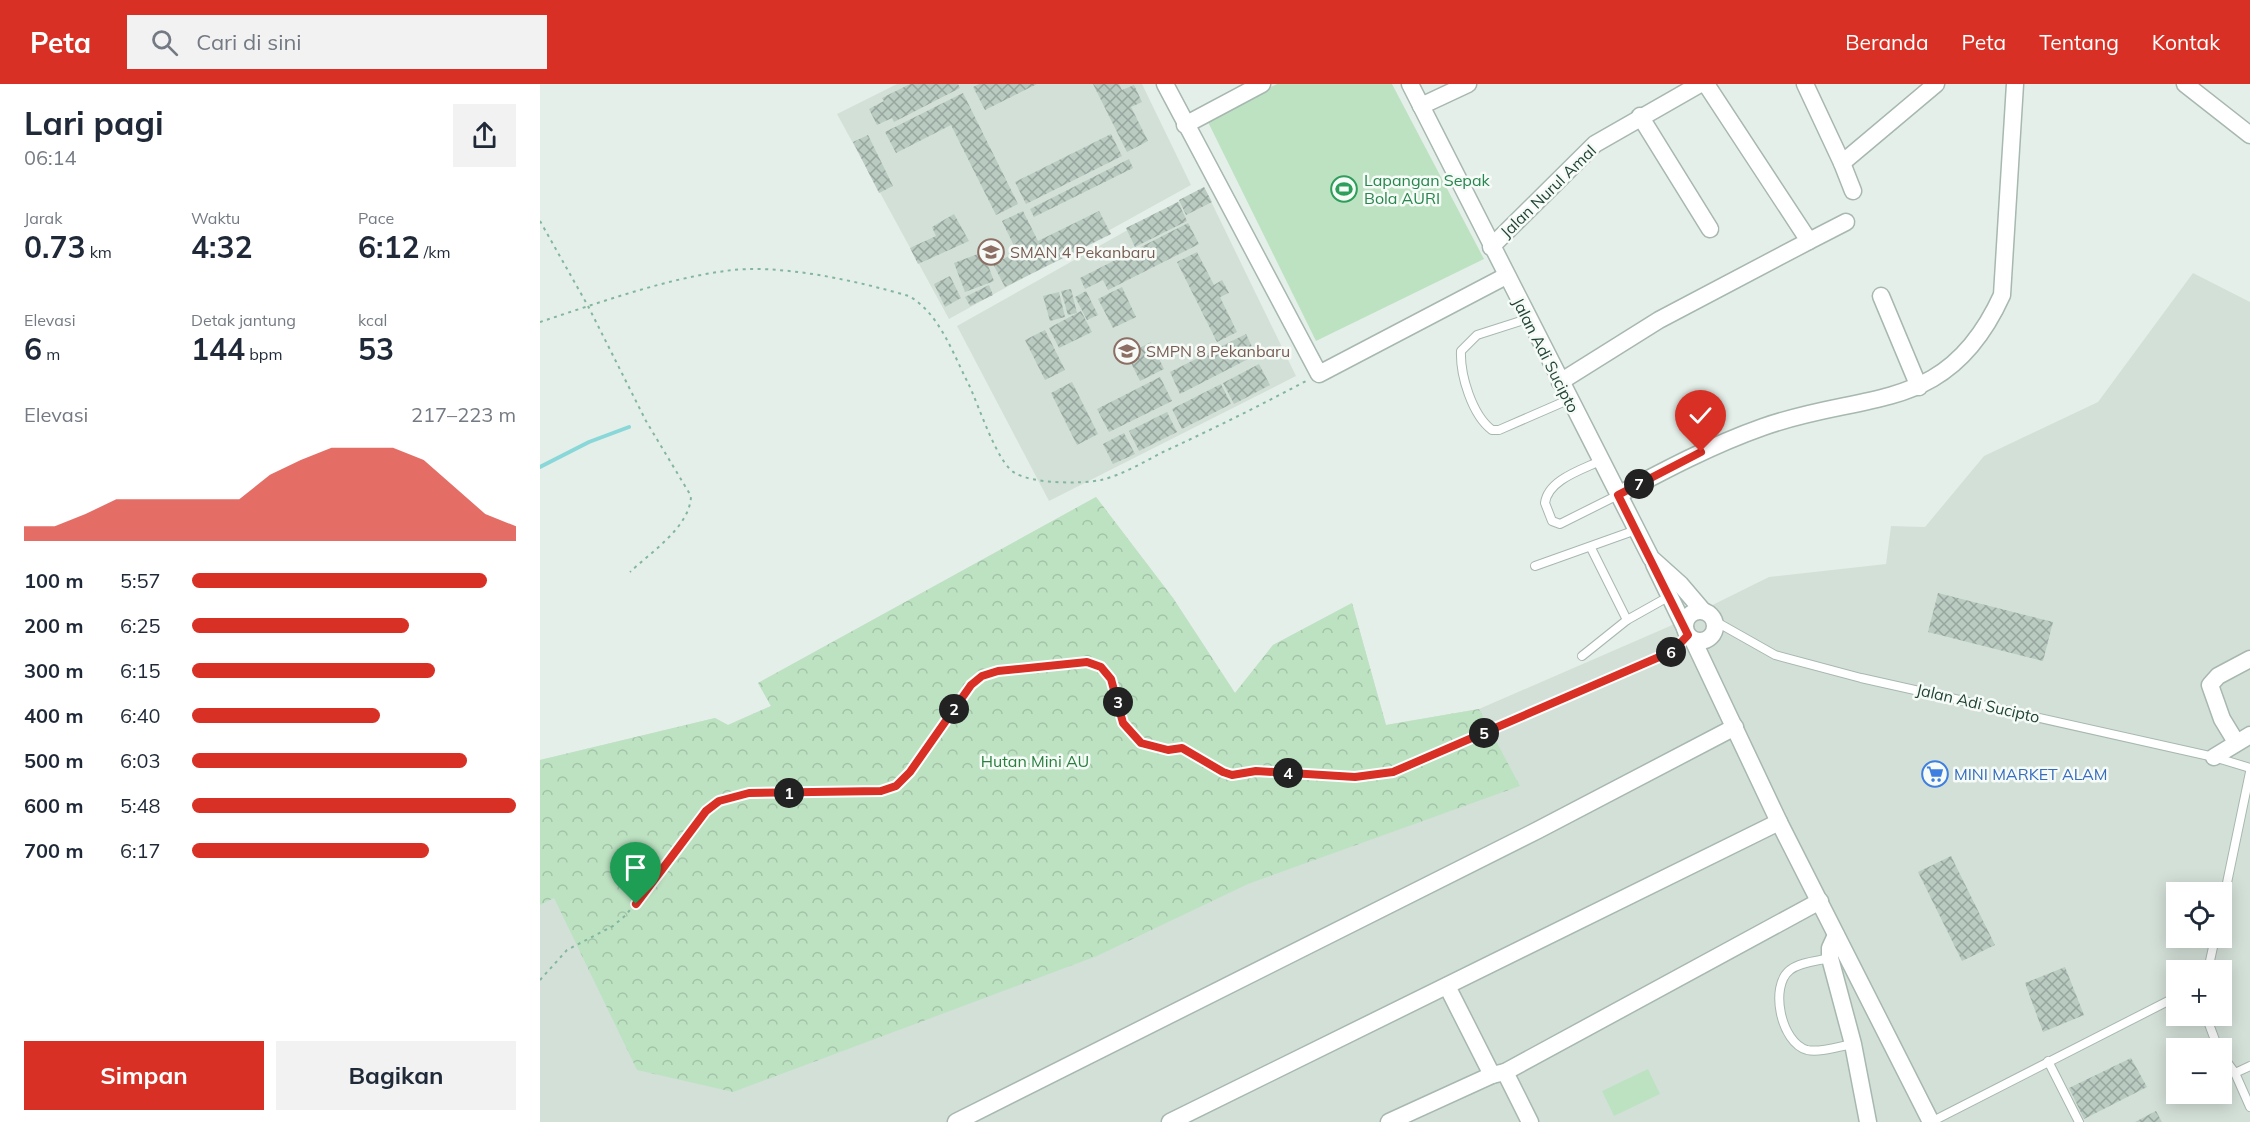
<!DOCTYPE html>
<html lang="id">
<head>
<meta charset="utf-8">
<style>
	body { margin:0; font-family:Mulish,sans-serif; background:#f2f2f3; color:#1f2937; height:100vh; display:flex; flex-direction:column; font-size:22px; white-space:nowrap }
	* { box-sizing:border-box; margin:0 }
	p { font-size:20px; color:#747a83 }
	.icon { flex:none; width:33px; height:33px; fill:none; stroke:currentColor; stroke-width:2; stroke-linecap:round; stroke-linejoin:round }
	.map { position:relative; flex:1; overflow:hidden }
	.drawer { display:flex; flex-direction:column; background:#fff; width:540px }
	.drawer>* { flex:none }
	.buttons { position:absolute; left:1626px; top:798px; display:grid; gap:12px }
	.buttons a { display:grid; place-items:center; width:66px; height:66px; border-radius:0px; background:#fff; box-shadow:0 3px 15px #0003; font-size:30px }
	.pin { position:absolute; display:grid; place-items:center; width:51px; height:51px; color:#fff; margin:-62px -26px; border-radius:50% 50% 50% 0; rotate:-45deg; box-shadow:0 0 6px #0007 }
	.pin .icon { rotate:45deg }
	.km { position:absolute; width:30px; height:30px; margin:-15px; border-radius:50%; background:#222; color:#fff; font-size:16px; line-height:30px; text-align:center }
	.round { display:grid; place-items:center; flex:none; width:63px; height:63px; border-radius:0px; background:#f2f2f3 }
	.headline { display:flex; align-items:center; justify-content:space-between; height:102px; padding:0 24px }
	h1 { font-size:33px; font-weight:700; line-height:45px }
	.figures { display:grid; grid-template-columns:repeat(3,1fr); gap:9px; height:102px; padding:6px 24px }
	.figures div { display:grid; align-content:center }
	.figures b { font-size:30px; font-weight:700 }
	.figures small { font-size:16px; font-weight:400 }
	.figures p { font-size:16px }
	.chart { height:168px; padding:12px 24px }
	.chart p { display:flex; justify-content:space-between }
	.chart svg { width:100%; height:108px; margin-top:6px; fill:#d93025; opacity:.7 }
	.primary-button { display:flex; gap:12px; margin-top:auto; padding:12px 24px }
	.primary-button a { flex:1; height:69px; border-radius:0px; background:#d93025; color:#fff; font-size:24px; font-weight:700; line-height:69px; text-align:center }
	.primary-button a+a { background:#f2f2f3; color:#1f2937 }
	ul { padding:0 24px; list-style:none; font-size:20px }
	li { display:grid; grid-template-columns:96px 72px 1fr; align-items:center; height:45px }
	li i { height:15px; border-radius:8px; background:#d93025 }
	header { display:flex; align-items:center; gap:36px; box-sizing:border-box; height:84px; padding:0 30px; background:#d93025; color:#fff }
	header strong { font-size:28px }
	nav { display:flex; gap:33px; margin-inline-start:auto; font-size:21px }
	.search { width:420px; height:54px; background:#f2f2f3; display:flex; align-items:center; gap:15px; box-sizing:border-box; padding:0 21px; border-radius:0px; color:#747a83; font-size:22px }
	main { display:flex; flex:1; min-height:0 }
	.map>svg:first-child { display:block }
</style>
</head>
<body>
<header>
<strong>Peta</strong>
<div class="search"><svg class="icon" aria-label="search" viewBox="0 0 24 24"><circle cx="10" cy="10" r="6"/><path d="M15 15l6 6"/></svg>Cari di sini</div>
<nav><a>Beranda</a><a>Peta</a><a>Tentang</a><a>Kontak</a></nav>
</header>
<main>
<section class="drawer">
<div class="headline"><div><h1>Lari pagi</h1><p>06:14</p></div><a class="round"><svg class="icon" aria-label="share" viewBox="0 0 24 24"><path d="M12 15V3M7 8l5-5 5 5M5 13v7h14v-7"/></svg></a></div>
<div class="figures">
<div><p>Jarak</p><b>0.73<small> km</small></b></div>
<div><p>Waktu</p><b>4:32</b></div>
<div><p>Pace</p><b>6:12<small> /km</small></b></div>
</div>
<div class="figures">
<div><p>Elevasi</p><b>6<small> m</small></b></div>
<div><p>Detak jantung</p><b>144<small> bpm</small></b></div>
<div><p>kcal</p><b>53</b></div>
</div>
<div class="chart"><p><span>Elevasi</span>217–223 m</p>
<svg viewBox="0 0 160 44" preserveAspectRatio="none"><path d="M0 44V38L10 38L20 33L30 27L40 27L50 27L60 27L70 27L80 17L90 11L100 6L110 6L120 6L130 11L140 22L150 33L160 38V44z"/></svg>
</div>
<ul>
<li><b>100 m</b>5:57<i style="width:91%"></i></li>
<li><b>200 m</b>6:25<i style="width:67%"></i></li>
<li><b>300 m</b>6:15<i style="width:75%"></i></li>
<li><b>400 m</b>6:40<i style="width:58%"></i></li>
<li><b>500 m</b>6:03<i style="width:85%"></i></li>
<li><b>600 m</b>5:48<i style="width:100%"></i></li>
<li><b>700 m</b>6:17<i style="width:73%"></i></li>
</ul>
<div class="primary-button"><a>Simpan</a><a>Bagikan</a></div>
</section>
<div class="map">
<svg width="1710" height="1038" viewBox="0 0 1710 1038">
	<defs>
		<pattern id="forest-crowns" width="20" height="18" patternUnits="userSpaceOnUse" patternTransform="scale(1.5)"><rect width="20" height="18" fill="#bde2c2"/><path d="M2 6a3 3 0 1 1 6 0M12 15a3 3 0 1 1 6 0" fill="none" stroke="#a2c3a7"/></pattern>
		<pattern id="building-cross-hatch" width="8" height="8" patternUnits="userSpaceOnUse" patternTransform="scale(1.5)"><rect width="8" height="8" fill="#bacbc2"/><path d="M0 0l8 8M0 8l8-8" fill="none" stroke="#97a69e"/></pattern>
	</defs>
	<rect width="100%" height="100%" fill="#e5efe9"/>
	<!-- built -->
	<g fill="#d3e0d8" fill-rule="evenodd">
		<path d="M357 0H602L651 101 409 235 297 30Z"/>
		<path d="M664 103 756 292 509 417 417 242Z"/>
		<path d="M1653 189 1710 218V1038H0V676L175 634 188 641 231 622 218 599 556 413 633 514 695 609 733 561 812 519 846 641 939 625 1130 542 1229 493 1346 480 1351 442 1385 443 1444 372 1558 318ZM1636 808H1682V854H1636ZM1636 886H1682V932H1636ZM1636 964H1682V1010H1636Z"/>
	</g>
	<!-- forest -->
	<path fill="url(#forest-crowns)" d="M556 413 633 514 695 609 733 561 812 519 846 641 939 625 980 702 708 800 557 872 193 1008 97 986 14 814 0 821V676L175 634 188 641 231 622 218 599Z"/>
	<!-- pitch -->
	<g fill="#bde2c2">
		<path d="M737 0H852L944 175 776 257 667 36Z"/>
		<path d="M1108 985 1120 1010 1074 1032 1062 1007Z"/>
	</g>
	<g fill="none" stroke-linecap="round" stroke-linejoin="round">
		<!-- stream -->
		<path stroke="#89d7d9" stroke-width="4" d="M0 383 49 358 89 343"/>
	</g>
	<!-- building -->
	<g fill="url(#building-cross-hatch)">
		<path d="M370 0H418L420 4 354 38 352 34 337 41 329 25 344 17 342 14Z"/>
		<path d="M439 0H497L445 26 433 3Z"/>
		<path d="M553 0H579L582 6 594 1 602 18 591 23 608 57 587 68Z"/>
		<path d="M423 9 478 120 456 131 411 41 356 69 345 48Z"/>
		<path d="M571 50 582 72 486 120 475 98Z"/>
		<path d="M328 51 353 102 339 109 313 58Z"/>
		<path d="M589 75 593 84 494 133 490 125Z"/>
		<path d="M664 103 672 118 646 131 639 116Z"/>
		<path d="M638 118 647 137 595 163 586 144Z"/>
		<path d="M483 127 498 157 559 127 571 150 465 203 453 180 477 168 462 137Z"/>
		<path d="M414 130 429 157 378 180 370 164 396 152 392 143Z"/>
		<path d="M648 139 659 160 568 206 563 196 545 205 540 194Z"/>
		<path d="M443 168 454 197 425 208 414 179Z"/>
		<path d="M657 168 674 201 682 196 689 209 680 213 697 248 677 258 637 178Z"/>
		<path d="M410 192 421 214 405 223 394 200Z"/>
		<path d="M449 201 453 211 430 222 425 213Z"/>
		<path d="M582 203 596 233 573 244 558 215Z"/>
		<path d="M531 205 537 229 528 231 521 207Z"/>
		<path d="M546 207 558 231 547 236 535 213Z"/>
		<path d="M519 208 525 233 510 237 503 212Z"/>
		<path d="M541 227 552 248 519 264 509 244Z"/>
		<path d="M505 246 525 286 505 296 485 256Z"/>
		<path d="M706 250 716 271 640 310 630 288Z"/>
		<path d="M611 258 624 285 600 297 587 271Z"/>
		<path d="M719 280 730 301 694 320 683 299Z"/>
		<path d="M620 293 632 317 569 348 557 325Z"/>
		<path d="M532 298 558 350 537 361 511 309Z"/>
		<path d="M681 300 691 320 642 345 632 325Z"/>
		<path d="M627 328 637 348 599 367 589 347Z"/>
		<path d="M584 349 595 370 573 380 563 360Z"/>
		<path d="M1398 509 1513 538 1503 577 1388 548Z"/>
		<path d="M1411 772 1455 861 1422 877 1378 788Z"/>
		<path d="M1525 883 1544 931 1503 948 1485 899Z"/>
		<path d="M1591 974 1607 1003 1544 1035 1529 1004Z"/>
		<path d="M1616 1027 1622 1038H1595Z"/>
	</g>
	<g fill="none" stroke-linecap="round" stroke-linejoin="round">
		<!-- service casing -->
		<g stroke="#a7b8b0" stroke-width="10">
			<g id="service">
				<path d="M987 235 937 251 921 267C920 291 932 331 952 346H959L1028 316"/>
				<path d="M1060 377C1041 386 1008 396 1005 419L1012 437 1020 440 1078 411"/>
				<path d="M1051 464 1087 536"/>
				<path d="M995 482 1096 446"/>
				<path d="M1173 536 1235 571 1321 594 1674 673 1710 684"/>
				<path d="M1042 572 1087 536 1128 513"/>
				<path d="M1682 823 1710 688"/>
				<path d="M1290 874C1278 877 1260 878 1250 886 1229 902 1241 959 1267 966 1280 969 1300 962 1313 960"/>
				<path d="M1668 886 1675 854"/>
				<path d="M1666 932 1678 964"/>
				<path d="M1682 971 1695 989 1710 982"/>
				<path d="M1508 977 1539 1038"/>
				<path d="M1695 989 1710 1023"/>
				<path d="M1391 1038 1636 913"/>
			</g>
		</g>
		<!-- minor casing -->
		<g stroke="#a7b8b0" stroke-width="19">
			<g id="minor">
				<path d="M625 0 779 290 966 192"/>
				<path d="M870 0 1111 474 1140 500 1163 527"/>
				<path d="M1265 0 1302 79 1313 107"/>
				<path d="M1645 0 1710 51"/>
				<path d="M881 22 928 0"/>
				<path d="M1100 32 1170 145"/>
				<path d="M645 41 722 0"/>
				<path d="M1302 79 1396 0"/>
				<path d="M1269 157 1306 138"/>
				<path d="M951 163 1055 60 1160 0"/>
				<path d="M1341 212 1379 303"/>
				<path d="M1020 298 1119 236 1269 157 1166 0"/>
				<path d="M1078 411C1125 386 1172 361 1223 343 1326 306 1407 332 1462 211L1475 0"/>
				<path d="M1114 480 1145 544"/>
				<circle cx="1160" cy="542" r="15"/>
				<path d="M1153 556 1239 738 1391 1038"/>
				<path d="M1696 658 1682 635 1670 601 1678 592 1710 575"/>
				<path d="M1674 673 1710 651"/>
				<path d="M1296 851 1290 864V874L1313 960 1328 1038"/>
				<path d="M907 902 952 991"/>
				<path d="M965 988 990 1038"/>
				<path d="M416 1038 998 746 1195 643"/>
				<path d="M630 1038 1239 738"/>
				<path d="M849 1038 952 991 965 988 1280 817"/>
			</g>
		</g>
		<!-- path -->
		<g stroke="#83b69f" stroke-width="2" stroke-dasharray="3 4.5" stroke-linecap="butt">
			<path d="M0 137 48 222 106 337 151 412C150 443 111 468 90 488"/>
			<path d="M0 238C58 219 125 195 185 187 239 179 317 197 369 212 400 230 413 270 429 301 439 322 457 379 475 389 494 400 540 400 561 396 582 391 604 378 623 368 671 346 719 322 766 297"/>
			<path d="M0 896 27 866 73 842 86 831 166 727 179 717 209 709 341 707 356 702 370 688 431 601 442 593 458 587 547 578 561 583 571 595 583 639 601 659 628 666 642 664 683 688 692 691 716 687 815 693 853 688 1133 567 1140 560"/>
		</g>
		<!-- service -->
		<use href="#service" stroke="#fff" stroke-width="8"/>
		<!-- minor -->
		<use href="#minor" stroke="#fff" stroke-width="16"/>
	</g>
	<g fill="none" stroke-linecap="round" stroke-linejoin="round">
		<!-- route casing -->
		<g stroke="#fff" stroke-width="12">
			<path id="route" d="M96 820 166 727 179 717 209 709 341 707 356 702 370 688 431 601 442 592 458 587 547 578 561 583 571 595 583 639 601 659 628 666 642 664 683 688 692 691 716 687 815 693 853 688 1133 567 1148 551 1078 411 1161 368"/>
		</g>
		<!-- route -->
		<use href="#route" stroke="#d93025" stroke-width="8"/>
	</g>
	<!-- icons -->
	<defs>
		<g id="stadium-ring" transform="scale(1.35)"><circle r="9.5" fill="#f6fbf8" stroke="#2e9e5b" stroke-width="1.5"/><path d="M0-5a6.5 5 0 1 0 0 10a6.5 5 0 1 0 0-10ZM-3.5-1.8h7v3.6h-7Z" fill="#2e9e5b"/></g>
		<g id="school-ring" transform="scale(1.35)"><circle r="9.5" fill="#f6fbf8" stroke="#8d6e63" stroke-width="1.5"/><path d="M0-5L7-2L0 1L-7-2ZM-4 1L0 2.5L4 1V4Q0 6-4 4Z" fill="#8d6e63"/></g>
		<g id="supermarket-ring" transform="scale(1.35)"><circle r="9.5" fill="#f6fbf8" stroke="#3f7fe0" stroke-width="1.5"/><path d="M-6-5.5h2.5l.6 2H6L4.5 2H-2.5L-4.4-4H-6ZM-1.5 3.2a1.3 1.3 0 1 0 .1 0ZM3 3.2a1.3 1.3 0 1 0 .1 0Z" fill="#3f7fe0"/></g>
	</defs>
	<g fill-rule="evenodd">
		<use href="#stadium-ring" x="804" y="105"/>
		<use href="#school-ring" x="451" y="168"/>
		<use href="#school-ring" x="587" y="267"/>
		<use href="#supermarket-ring" x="1395" y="690"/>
	</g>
	<g text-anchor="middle" stroke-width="5" stroke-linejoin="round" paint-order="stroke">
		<!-- leisure labels -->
		<g font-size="16" fill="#27864d" stroke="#f6fbf8" text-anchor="start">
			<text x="824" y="102">Lapangan Sepak<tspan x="824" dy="18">Bola AURI</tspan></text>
		</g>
		<!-- street labels -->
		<g font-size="16" fill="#224436" stroke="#f6fbf8">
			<text transform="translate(1008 107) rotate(-44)" y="6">Jalan Nurul Amal</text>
			<text transform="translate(1006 271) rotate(63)" y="6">Jalan Adi Sucipto</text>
			<text transform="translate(1438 619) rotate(13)" y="6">Jalan Adi Sucipto</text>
		</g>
		<!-- education labels -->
		<g font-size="16" fill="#785e54" stroke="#f6fbf8" text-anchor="start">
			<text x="470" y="174">SMAN 4 Pekanbaru</text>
			<text x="606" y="273">SMPN 8 Pekanbaru</text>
		</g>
		<!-- park labels -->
		<g font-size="16" fill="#287f3e" stroke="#f6fbf8">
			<text x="495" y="683">Hutan Mini AU</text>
		</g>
		<!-- shop labels -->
		<g font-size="16" fill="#366cbe" stroke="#f6fbf8" text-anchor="start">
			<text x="1414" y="696">MINI MARKET ALAM</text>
		</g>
	</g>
</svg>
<div class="buttons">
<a><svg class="icon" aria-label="locate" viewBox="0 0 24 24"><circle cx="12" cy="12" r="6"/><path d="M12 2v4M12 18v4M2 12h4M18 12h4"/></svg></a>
<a>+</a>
<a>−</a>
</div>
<div class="pin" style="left:96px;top:820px;background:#1e9e55"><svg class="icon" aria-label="arrive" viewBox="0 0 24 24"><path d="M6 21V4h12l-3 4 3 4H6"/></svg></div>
<div class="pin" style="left:1161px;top:368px;background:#d93025"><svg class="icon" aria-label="check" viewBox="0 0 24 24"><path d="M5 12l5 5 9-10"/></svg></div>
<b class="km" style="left:249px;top:709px">1</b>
<b class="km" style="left:414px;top:625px">2</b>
<b class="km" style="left:578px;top:618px">3</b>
<b class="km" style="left:748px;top:689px">4</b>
<b class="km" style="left:944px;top:649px">5</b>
<b class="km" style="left:1131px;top:568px">6</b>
<b class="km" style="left:1099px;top:400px">7</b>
</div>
</main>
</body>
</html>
